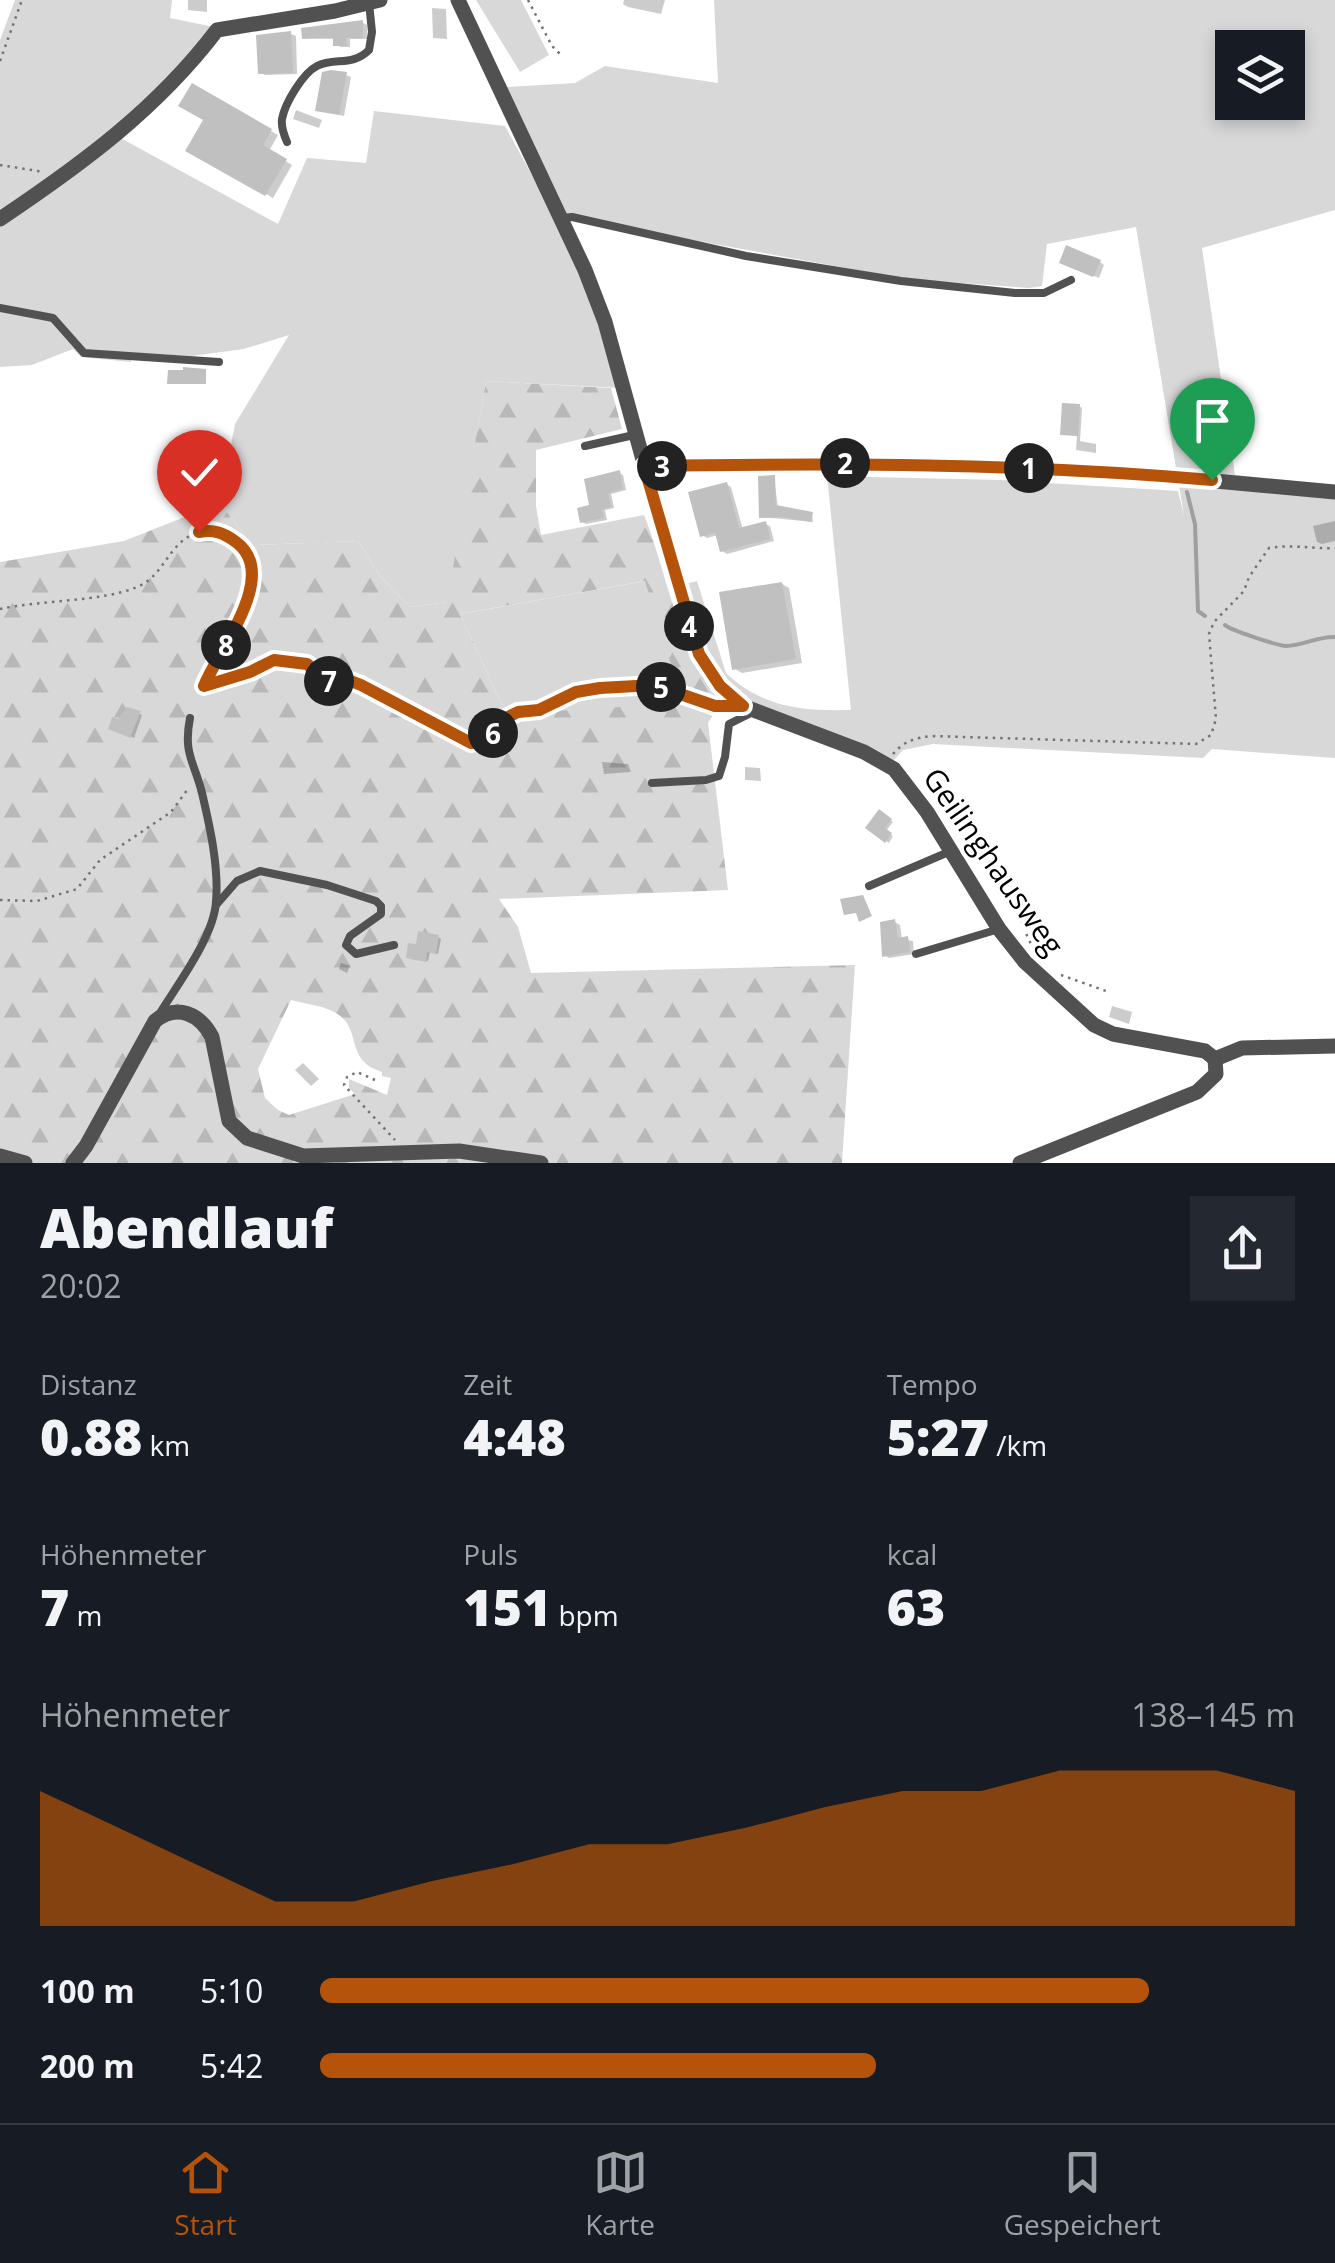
<!DOCTYPE html>
<html lang="de">
<head>
<meta charset="utf-8">
<style>
	body { margin:0; font-family:"Open Sans",sans-serif; background:#242831; color:#f1f3f6; height:100vh; display:flex; flex-direction:column; font-size:38px; white-space:nowrap }
	* { box-sizing:border-box; margin:0 }
	p { font-size:32px; color:#9ea1a6 }
	.icon { flex:none; width:55px; height:55px; fill:none; stroke:currentColor; stroke-width:2; stroke-linecap:round; stroke-linejoin:round }
	.map { position:relative; height:1163px; overflow:hidden }
	.drawer { display:flex; flex-direction:column; background:#171b24; flex:1 }
	.drawer>* { flex:none }
	.controls { position:absolute; left:1215px; top:30px; display:grid; gap:20px }
	.controls a { display:grid; place-items:center; width:90px; height:90px; border-radius:0px; background:#171b24; box-shadow:0 5px 15px #0003; font-size:50px }
	.pin { position:absolute; display:grid; place-items:center; width:85px; height:85px; color:#fff; margin:-102px -42px; border-radius:50% 50% 50% 0; rotate:-45deg; box-shadow:0 0 10px #0007 }
	.pin .icon { rotate:45deg }
	.km { position:absolute; width:50px; height:50px; margin:-25px; border-radius:50%; background:#222; color:#fff; font-size:28px; line-height:50px; text-align:center }
	.round { display:grid; place-items:center; flex:none; width:105px; height:105px; border-radius:0px; background:#242831 }
	.head { display:flex; align-items:center; justify-content:space-between; height:170px; padding:0 40px }
	h1 { font-size:55px; font-weight:800; line-height:75px }
	.stats { display:grid; grid-template-columns:repeat(3,1fr); gap:15px; height:170px; padding:10px 40px }
	.stats div { display:grid; align-content:center }
	.stats b { font-size:50px; font-weight:800 }
	.stats small { font-size:28px; font-weight:400 }
	.stats p { font-size:28px }
	.chart { height:280px; padding:20px 40px }
	.chart p { display:flex; justify-content:space-between }
	.chart svg { width:100%; height:180px; margin-top:10px; fill:#b45309; opacity:.7 }
	ul { padding:0 40px; list-style:none; font-size:32px }
	li { display:grid; grid-template-columns:160px 120px 1fr; align-items:center; height:75px }
	li i { height:25px; border-radius:12px; background:#b45309 }
	.dock { display:flex; justify-content:space-around; align-items:center; height:140px; border-top:2px solid #363941; background:#171b24; font-size:28px; color:#9ea1a6 }
	.dock a { display:grid; justify-items:center; gap:5px }
	.dock .on { color:#b45309 }
	.map>svg:first-child { display:block }
</style>
</head>
<body>
<div class="map">
<svg width="1335" height="1163" viewBox="0 0 1335 1163">
	<defs>
		<pattern id="forest-firs" width="22" height="20" patternUnits="userSpaceOnUse" patternTransform="scale(2.5)"><rect width="22" height="20" fill="#d8d8d8"/><path d="M5 1l3.5 6h-7zM16 11l3.5 6h-7z" fill="#b8b8b8"/></pattern>
	</defs>
	<rect width="100%" height="100%" fill="#fff"/>
	<!-- green -->
	<g fill="#d8d8d8" fill-rule="evenodd">
		<path d="M15 0H172L170 18 214 27 115 135 278 224 307 158 366 163 374 111 505 126 584 270 621 388 486 381 448 602 410 607 380 576 358 541 252 545 220 503 235 424 289 335 244 349 191 356 132 353 131 362 81 357 73 349 32 365 0 367V40Z"/>
		<path d="M476 0H521L549 55 520 72Z"/>
		<path d="M714 0H1335V210L1202 248 1235 475 1335 485V758L1212 749 1203 758 933 744 903 750 893 761 755 708 713 675 681 585 697 581 726 673C763 708 803 711 851 710L827 476 1001 480 1178 491 1184 516 1136 227 1047 244 1042 286 1029 288 907 279 559 216 506 87 575 83 605 66 718 83ZM1232 48H1288V102H1232Z"/>
		<path d="M646 581 684 704 506 714 460 614Z"/>
	</g>
	<!-- forest -->
	<path fill="url(#forest-firs)" fill-rule="evenodd" d="M486 381 611 388 622 429 536 450V506L541 535 644 515C669 578 675 647 724 697L708 723 728 890 499 899 518 927 531 973 855 965 842 1163H0V562L124 541 220 503 252 545 358 541 380 576 410 607 447 602ZM645 581 683 703 506 714 460 614ZM291 1000C306 1004 327 1006 339 1015 362 1032 345 1060 382 1072V1076L391 1078 387 1095 349 1079V1088L355 1094 289 1115 278 1110 265 1098 258 1069Z"/>
	<!-- shadow -->
	<g fill="#0003">
		<path d="M188 0H207V12L188 10Z"/>
		<path d="M624 0H665L661 14 628 7 623 4Z"/>
		<path d="M432 8 446 9 447 39 433 38Z"/>
		<path d="M363 23 367 25V39H350V47H340L335 39 304 38Z"/>
		<path d="M291 34 296 36 297 74 265 75 260 72Z"/>
		<path d="M346 75 351 77 344 116 318 110Z"/>
		<path d="M192 87 278 135 269 151 292 165 273 198 189 150 206 119Z"/>
		<path d="M296 110 322 120 319 128 293 119Z"/>
		<path d="M1100 262 1104 265 1099 278 1067 265Z"/>
		<path d="M1079 406 1082 408 1080 441 1096 444V453L1076 450 1077 436 1063 434Z"/>
		<path d="M619 473 623 475 626 490 611 494 614 508 605 510 607 520 586 524 582 522Z"/>
		<path d="M774 478 778 508 812 514 813 522 761 517Z"/>
		<path d="M726 484 731 487 743 530 765 524 770 526 774 541 727 554 722 551 718 535 707 538 702 535Z"/>
		<path d="M1335 521V541L1322 544 1317 542 1313 526Z"/>
		<path d="M782 584 789 588 802 663 742 673 735 669Z"/>
		<path d="M129 710 142 715 134 738 111 728Z"/>
		<path d="M602 762 628 764 631 772 604 774Z"/>
		<path d="M745 767 760 768 761 781 745 780Z"/>
		<path d="M880 812 893 822 886 831 893 836 889 843 868 828Z"/>
		<path d="M895 922 900 925 902 939 913 941 914 954 889 958 884 955Z"/>
		<path d="M438 937 441 939 438 954 430 952 428 961 411 959Z"/>
		<path d="M341 963 350 966 347 973 339 969Z"/>
		<path d="M1112 1006 1132 1012 1129 1024 1109 1017Z"/>
		<path d="M303 1063 319 1079 311 1086 295 1070Z"/>
	</g>
	<g fill="none" stroke-linecap="round" stroke-linejoin="round">
		<!-- stream -->
		<g stroke="#9f9f9f" stroke-width="4">
			<path d="M1187 492 1195 524 1198 611 1205 616"/>
			<path d="M1225 625C1230 630 1279 646 1286 646 1303 646 1318 636 1335 637"/>
		</g>
	</g>
	<!-- building -->
	<g fill="#c0c0c0">
		<path d="M363 20V38H346L347 46H333V38L302 39 301 28Z"/>
		<path d="M291 31 293 73 258 74 256 35Z"/>
		<path d="M331 70 347 72 339 115 315 111 322 72Z"/>
		<path d="M192 83 272 129 263 145 287 159 265 196 185 151 203 120 178 106Z"/>
		<path d="M1066 245 1101 260 1093 277 1059 263Z"/>
		<path d="M183 367 206 369V384H167L168 370H183Z"/>
		<path d="M1062 403 1080 404 1078 436 1060 435Z"/>
		<path d="M620 470 623 489 608 493 611 507 602 509 604 518 580 523 577 508 589 505 584 479Z"/>
		<path d="M775 475 776 505 813 512 811 522 783 517 759 518 758 476Z"/>
		<path d="M727 482 739 528 766 521 770 539 720 552 715 533 700 537 688 492Z"/>
		<path d="M782 582 796 659 732 670 719 592Z"/>
		<path d="M127 707 141 711 130 738 108 729 112 717 118 719Z"/>
		<path d="M879 809 892 819 885 828 892 833 885 843 865 828Z"/>
		<path d="M863 895 872 916 859 922 856 913 844 915 840 899Z"/>
		<path d="M895 919 898 938 908 936 910 949 909 952 882 957 880 922Z"/>
		<path d="M418 931 439 935 436 954 427 952 426 962 406 958 408 943 416 944Z"/>
	</g>
	<g fill="none" stroke-linecap="round" stroke-linejoin="round">
		<!-- path -->
		<g stroke="#737373" stroke-width="2.5" stroke-dasharray="2.5 5" stroke-linecap="butt">
			<path d="M528 0 552 46 560 54"/>
			<path d="M0 61 22 0"/>
			<path d="M0 165 44 172"/>
			<path d="M0 609C41 600 101 602 137 587 165 576 167 543 198 532 211 527 222 532 233 540 283 575 219 646 205 684"/>
			<path d="M205 686 250 672 274 659 307 664 328 681 343 678 361 685 471 743 486 740 506 718 518 711 539 710 576 692 600 688 654 685 722 706"/>
			<path d="M893 754C904 741 915 738 931 736L1196 744 1211 735 1216 719 1209 634 1214 622 1244 591 1249 577 1269 548C1292 544 1312 549 1335 548"/>
			<path d="M965 848C1018 855 1011 919 1037 953"/>
			<path d="M0 900 37 901 77 889 100 860 171 812 188 789"/>
			<path d="M1061 975 1106 991"/>
			<path d="M375 1080 357 1072 347 1077 344 1085 395 1140"/>
		</g>
		<!-- service -->
		<g stroke="#515151" stroke-width="8">
			<path d="M287 142C284 135 281 126 282 119 285 103 303 73 317 66 335 57 352 67 369 50L372 32 369 3"/>
			<path d="M559 218 572 217 746 256 901 281 1015 293H1044L1071 280"/>
			<path d="M0 308 53 318 84 353 219 362"/>
			<path d="M585 446 634 435"/>
			<path d="M652 783 706 780 719 776 725 757 729 724 753 712"/>
			<path d="M869 886 951 851"/>
			<path d="M217 904 237 881 260 871 327 885 376 901 381 906V914L350 936 346 945 356 954 394 945"/>
			<path d="M916 954 999 929"/>
			<path d="M160 1013C178 984 214 936 216 902 219 867 210 827 202 793 194 761 183 754 190 718"/>
		</g>
		<!-- minor -->
		<g stroke="#515151" stroke-width="15">
			<path d="M458 0 585 270 605 322 690 630 709 674 743 706 864 752 894 769 927 812 999 929 1025 962 1094 1025 1113 1034 1205 1051 1215 1059"/>
			<path d="M0 219C82 164 157 109 217 30L335 11 380 0"/>
			<path d="M644 466 854 463 1106 471 1335 492"/>
			<path d="M1215 1059 1242 1048 1335 1046"/>
			<path d="M0 1156 25 1163"/>
			<path d="M73 1163 86 1146 155 1021C177 1003 200 1014 212 1037L229 1121 247 1138 303 1156 459 1151 541 1163"/>
			<path d="M1020 1163 1197 1092 1216 1074 1215 1059"/>
		</g>
	</g>
	<g fill="none" stroke-linecap="round" stroke-linejoin="round">
		<!-- route casing -->
		<g stroke="#fff" stroke-width="20">
			<path id="route" d="M199 532C214 529 224 533 236 542 281 575 218 650 204 686L250 672 274 660 307 664 328 681 343 678 361 685 471 743 486 740 506 718 518 712 539 710 576 692 600 688 654 685 715 706H743L720 686 699 654 644 466C834 463 1023 463 1212 480"/>
		</g>
		<!-- route -->
		<use href="#route" stroke="#b45309" stroke-width="12"/>
	</g>
	<g text-anchor="middle" stroke-width="8" stroke-linejoin="round" paint-order="stroke">
		<!-- street labels -->
		<g font-size="30" fill="#000" stroke="#fff">
			<text transform="translate(993 862) rotate(55)" y="10">Geilinghausweg</text>
		</g>
	</g>
</svg>
<div class="controls">
<a><svg class="icon" aria-label="layers" viewBox="0 0 24 24"><path d="M12 4l9 5-9 5-9-5zM3 14l9 5 9-5"/></svg></a>
</div>
<div class="pin" style="left:1212px;top:480px;background:#1e9e55"><svg class="icon" aria-label="arrive" viewBox="0 0 24 24"><path d="M6 21V4h12l-3 4 3 4H6"/></svg></div>
<div class="pin" style="left:199px;top:532px;background:#d93025"><svg class="icon" aria-label="check" viewBox="0 0 24 24"><path d="M5 12l5 5 9-10"/></svg></div>
<b class="km" style="left:1029px;top:468px">1</b>
<b class="km" style="left:845px;top:463px">2</b>
<b class="km" style="left:662px;top:466px">3</b>
<b class="km" style="left:689px;top:626px">4</b>
<b class="km" style="left:661px;top:687px">5</b>
<b class="km" style="left:493px;top:733px">6</b>
<b class="km" style="left:329px;top:681px">7</b>
<b class="km" style="left:226px;top:645px">8</b>
</div>
<section class="drawer">
<div class="head"><div><h1>Abendlauf</h1><p>20:02</p></div><a class="round"><svg class="icon" aria-label="share" viewBox="0 0 24 24"><path d="M12 15V3M7 8l5-5 5 5M5 13v7h14v-7"/></svg></a></div>
<div class="stats">
<div><p>Distanz</p><b>0.88<small> km</small></b></div>
<div><p>Zeit</p><b>4:48</b></div>
<div><p>Tempo</p><b>5:27<small> /km</small></b></div>
</div>
<div class="stats">
<div><p>Höhenmeter</p><b>7<small> m</small></b></div>
<div><p>Puls</p><b>151<small> bpm</small></b></div>
<div><p>kcal</p><b>63</b></div>
</div>
<div class="chart"><p><span>Höhenmeter</span>138–145 m</p>
<svg viewBox="0 0 160 44" preserveAspectRatio="none"><path d="M0 44V11L10 20L20 29L30 38L40 38L50 33L60 29L70 24L80 24L90 20L100 15L110 11L120 11L130 6L140 6L150 6L160 11V44z"/></svg>
</div>
<ul>
<li><b>100 m</b>5:10<i style="width:85%"></i></li>
<li><b>200 m</b>5:42<i style="width:57%"></i></li>
</ul>
</section>
<nav class="dock">
<a class="on"><svg class="icon" aria-label="home" viewBox="0 0 24 24"><path d="M3 11l9-7 9 7M6 9v11h12V9"/></svg>Start</a>
<a><svg class="icon" aria-label="map" viewBox="0 0 24 24"><path d="M3 6l6-2 6 2 6-2v14l-6 2-6-2-6 2zM9 4v14M15 6v14"/></svg>Karte</a>
<a><svg class="icon" aria-label="saved" viewBox="0 0 24 24"><path d="M7 4h10v16l-5-4-5 4z"/></svg>Gespeichert</a>
</nav>
</body>
</html>
